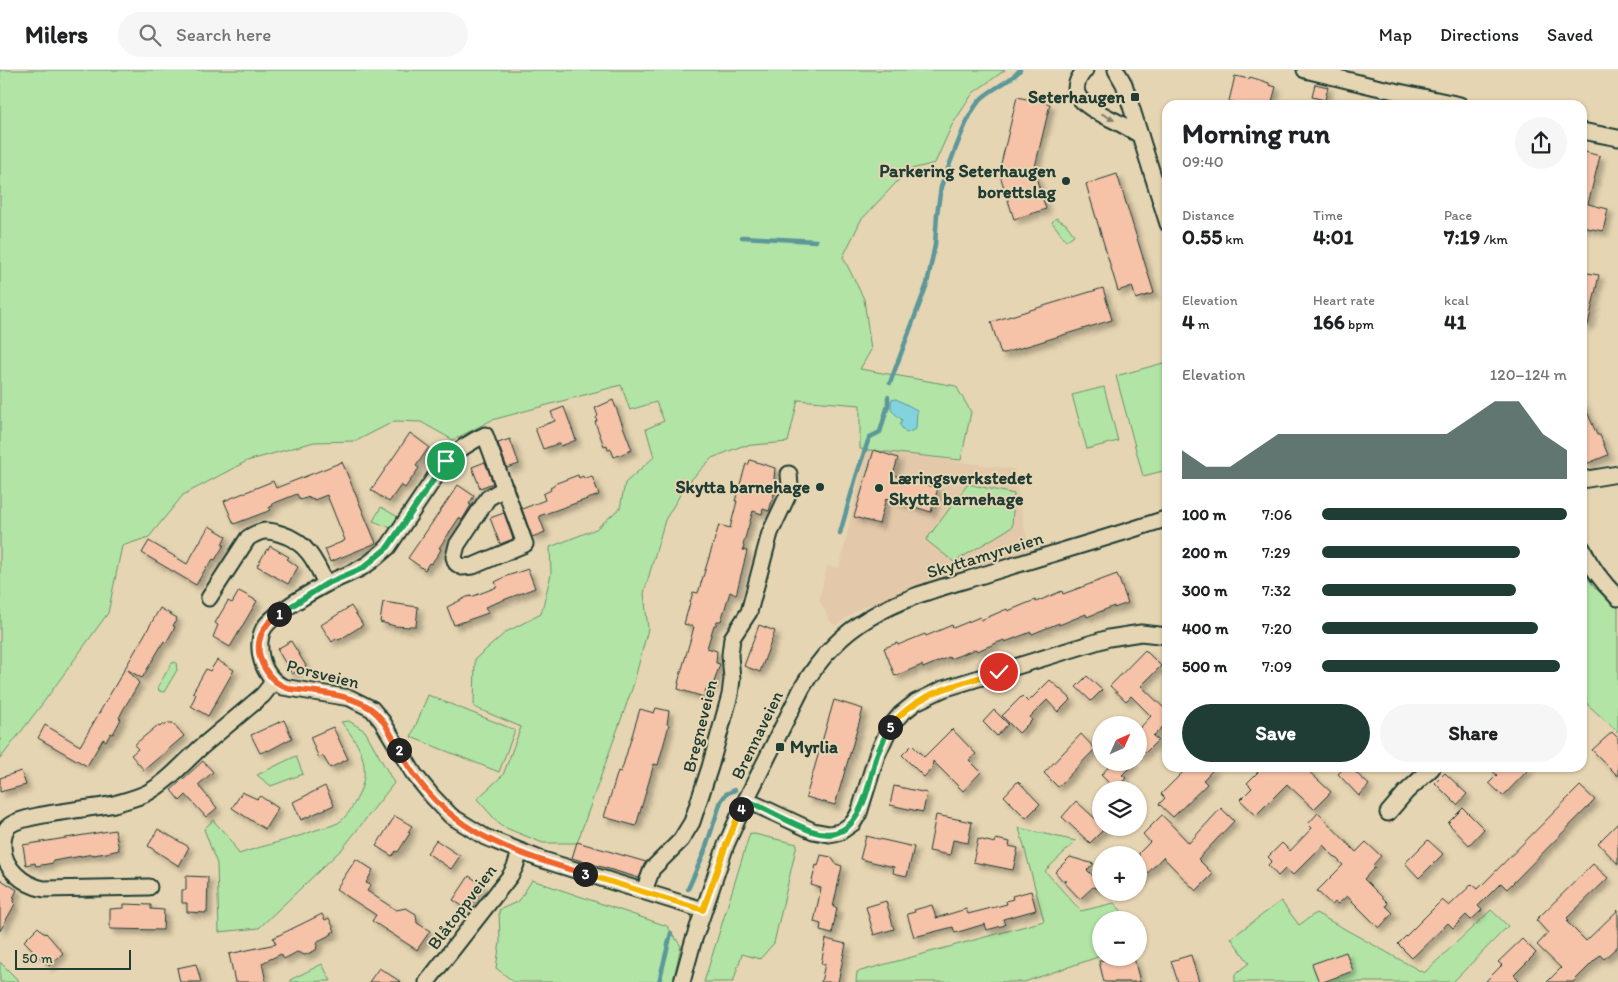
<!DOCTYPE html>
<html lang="en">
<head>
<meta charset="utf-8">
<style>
	body { margin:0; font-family:Itim,sans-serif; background:#f6f6f6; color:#202124; height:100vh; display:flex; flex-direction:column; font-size:19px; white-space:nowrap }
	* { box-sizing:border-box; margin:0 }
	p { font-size:16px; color:#757577 }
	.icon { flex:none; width:28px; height:28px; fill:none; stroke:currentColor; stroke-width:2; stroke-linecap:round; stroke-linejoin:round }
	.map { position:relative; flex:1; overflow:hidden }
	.details { position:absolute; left:1162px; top:30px; width:425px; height:672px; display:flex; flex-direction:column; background:#fff; border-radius:15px; box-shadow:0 1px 4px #0004 }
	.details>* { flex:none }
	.needle { width:32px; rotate:45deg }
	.fabs { position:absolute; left:1092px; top:646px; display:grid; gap:10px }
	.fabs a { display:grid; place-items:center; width:55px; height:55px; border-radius:50%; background:#fff; box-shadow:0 1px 4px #0004; font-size:25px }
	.scale { position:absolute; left:15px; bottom:12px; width:116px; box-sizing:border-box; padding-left:5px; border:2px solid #1f3d34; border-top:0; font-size:14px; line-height:18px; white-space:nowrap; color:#1f3d34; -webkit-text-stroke:4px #e6d5b2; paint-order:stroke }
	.pin { position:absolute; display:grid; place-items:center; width:42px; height:42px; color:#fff; margin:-21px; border:2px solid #fff; border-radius:50%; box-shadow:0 1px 5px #0007 }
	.km { position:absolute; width:25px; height:25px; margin:-12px; border-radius:50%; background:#222; color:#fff; font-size:14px; line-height:25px; text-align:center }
	.round { display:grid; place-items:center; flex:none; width:52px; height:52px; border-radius:26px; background:#f6f6f6 }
	.summary { display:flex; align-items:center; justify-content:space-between; height:85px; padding:0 20px }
	h1 { font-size:28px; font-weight:700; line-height:38px }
	.stats { display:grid; grid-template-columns:repeat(3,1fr); gap:8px; height:85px; padding:5px 20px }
	.stats div { display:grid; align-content:center }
	.stats b { font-size:21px; font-weight:700 }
	.stats small { font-size:14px; font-weight:400 }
	.stats p { font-size:14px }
	.chart { height:140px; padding:10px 20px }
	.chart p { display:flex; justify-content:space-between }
	.chart svg { width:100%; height:90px; margin-top:5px; fill:#1f3d34; opacity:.7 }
	.cta { display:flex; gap:10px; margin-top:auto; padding:10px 20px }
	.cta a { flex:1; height:58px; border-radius:30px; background:#1f3d34; color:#fff; font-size:20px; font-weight:700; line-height:58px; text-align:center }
	.cta a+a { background:#f6f6f6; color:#202124 }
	ul { padding:0 20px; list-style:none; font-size:16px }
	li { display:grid; grid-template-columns:80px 60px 1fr; align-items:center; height:38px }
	li i { height:12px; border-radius:6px; background:#1f3d34 }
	header { display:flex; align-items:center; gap:30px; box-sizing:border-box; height:70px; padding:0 25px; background:#fff; border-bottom:1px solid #e0e0e0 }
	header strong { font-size:24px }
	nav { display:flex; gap:28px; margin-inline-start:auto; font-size:18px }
	.search { width:350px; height:45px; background:#f6f6f6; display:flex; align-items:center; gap:12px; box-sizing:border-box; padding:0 18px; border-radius:28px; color:#757577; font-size:19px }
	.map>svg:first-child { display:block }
</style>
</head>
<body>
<header>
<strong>Milers</strong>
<div class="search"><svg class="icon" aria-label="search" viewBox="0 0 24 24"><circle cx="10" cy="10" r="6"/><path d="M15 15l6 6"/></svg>Search here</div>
<nav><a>Map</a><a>Directions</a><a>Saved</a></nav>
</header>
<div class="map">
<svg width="1618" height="912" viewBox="0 0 1618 912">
	<defs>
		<filter id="shadow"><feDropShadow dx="4.5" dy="4.5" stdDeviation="2.5" flood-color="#0004"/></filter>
	</defs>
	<rect width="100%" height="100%" fill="#e6d5b2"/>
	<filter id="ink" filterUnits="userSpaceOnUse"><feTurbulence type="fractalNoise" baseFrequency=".02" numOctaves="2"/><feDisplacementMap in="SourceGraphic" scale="10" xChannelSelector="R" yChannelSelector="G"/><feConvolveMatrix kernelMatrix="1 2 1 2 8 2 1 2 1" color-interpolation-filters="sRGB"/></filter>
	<g filter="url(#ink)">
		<!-- built -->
		<path fill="#e3c9aa" d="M867 379 1014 399 1029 481 917 516 859 539 836 556 829 550 819 529 827 496 839 498Z"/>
		<!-- green -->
		<g fill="#b1e4a5" stroke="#68906c">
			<path d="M0 0H1005L973 23 952 55 935 93 908 100 861 150 843 187 864 229 871 280 860 299 956 316 971 342 961 390 860 379V335L798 330 788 372 742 376 712 388 686 415 665 450 644 523 648 559 633 616 577 773H543L501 756 477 729 503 705 521 657 474 637 475 589 506 562 541 544 551 504 550 477 596 459 620 438 625 413 654 387 646 359 664 351 656 332 630 340 621 315 492 350 453 370 421 352 395 351 356 371 314 372 247 391 183 425 149 467 122 476 108 543 43 633 0 689Z"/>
			<path d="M1056 148 1066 154 1074 165 1066 171 1052 152Z"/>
			<path d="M1167 292V400L1143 406 1116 306Z"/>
			<path d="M1104 317 1118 371 1087 379 1072 325Z"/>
			<path d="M968 414 1014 424 1012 457 954 492 926 470Z"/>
			<path d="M381 437 398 447 391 458 373 451Z"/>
			<path d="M1582 500 1594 517 1618 538V662L1587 634 1583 627Z"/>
			<path d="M176 592 177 600 164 622 159 621 158 616 172 593Z"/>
			<path d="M428 625 515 660 499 702 411 667Z"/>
			<path d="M349 651 365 661 394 713 343 778 259 858 219 862 217 794 204 759 213 750 228 767 239 784C264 775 291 770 316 760 323 758 332 756 338 753 346 748 351 739 355 732 373 700 363 678 341 652Z"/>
			<path d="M296 686 303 704 271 716 257 705Z"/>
			<path d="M1019 758 1076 771 1045 801 1081 841 1114 833 1130 850H1101V886L1024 912H856L857 902 1044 851Z"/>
			<path d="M750 763 797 774 774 873 760 889 742 884 733 912H704Z"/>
			<path d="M532 810 667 856 681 876 673 912H514L496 898 500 872 499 840 519 831Z"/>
			<path d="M1281 831 1299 855 1316 843 1424 903 1491 840 1508 856 1453 912H1235V904L1249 893 1231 868Z"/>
			<path d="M0 892 20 912H0Z"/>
			<path d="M322 894 331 911 291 912 290 910Z"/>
		</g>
		<!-- water -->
		<path fill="#83d3de" stroke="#5b979a" d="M896 329 917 340 916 359 906 363 900 355 902 350 891 340V330Z"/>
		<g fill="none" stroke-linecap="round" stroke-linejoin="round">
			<!-- stream -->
			<g stroke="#5b979a" stroke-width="4.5">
				<path d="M742 167 816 171"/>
				<path d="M890 313 927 214 935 175 937 144 941 117 945 106C953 87 968 40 982 28 994 17 1010 12 1020 0"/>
				<path d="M840 463 856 407 868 371 870 367 880 362 888 335V327"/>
				<path d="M688 819 704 783 721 731 726 724 735 720"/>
				<path d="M659 912 671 863"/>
			</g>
		</g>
		<!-- building -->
		<g fill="#f6c2a8" stroke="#1f3d34" filter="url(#shadow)">
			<path d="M1235 6 1249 9 1250 7 1269 13V15L1276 17 1271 35H1243L1229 31Z"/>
			<path d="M1315 14 1328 17 1325 30 1312 27Z"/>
			<path d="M1017 27 1050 34 1034 101 1046 139 1014 149 999 102Z"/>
			<path d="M1585 82 1600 86 1588 134 1608 139 1603 161 1582 157V91Z"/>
			<path d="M1117 104 1154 223 1136 229 1132 216 1118 221 1086 114Z"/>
			<path d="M1582 202 1599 205 1588 255 1582 254Z"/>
			<path d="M1103 218 1112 250 1001 284 991 252Z"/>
			<path d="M613 330 632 380 614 387 611 379 608 380 607 375 604 376 595 352 597 351 596 348 598 346 595 338Z"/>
			<path d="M1582 330 1597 365H1600L1608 385 1586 394 1582 385Z"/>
			<path d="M564 337 576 370 561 376 560 373 543 379 535 358 555 351 551 342Z"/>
			<path d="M410 363 429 377 416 396 419 398 405 418 401 415 389 432 371 420Z"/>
			<path d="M510 369 519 394 507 398 498 373Z"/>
			<path d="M874 380 898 388 893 405 938 418 931 442 886 428 879 454 854 447Z"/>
			<path d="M750 390 775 398 774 409 778 410 769 441 763 439 762 444 753 441 743 475 744 476 743 480 747 481 736 525 730 522 721 551H717L716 555H714L707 578 717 581 716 593 720 594 712 618 709 617 708 620 706 619 704 627 678 619 679 613H678L694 557 684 554 693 522 698 523 719 455 730 458 737 431H735L746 394 748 395Z"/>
			<path d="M342 392 376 473 330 492 325 479 344 471 345 470 327 425 314 430 313 428 309 429V427L300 430 297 424 272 434 273 436 269 437 271 440 234 454 224 431 273 411 276 418Z"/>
			<path d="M485 392 493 413 480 418 472 397Z"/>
			<path d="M578 405 579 408 583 406 584 409 592 406 599 425 539 446 545 462 532 467 522 439 545 430 543 424 551 420 550 418 554 416V414Z"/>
			<path d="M458 415 474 426 469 434 471 435 462 450 459 448 439 478 441 479 439 483 431 494 429 493 425 500 408 488Z"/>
			<path d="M504 443 513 469 500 474 490 448Z"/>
			<path d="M209 456 226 466 222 474 224 475 215 490 213 489 208 497 207 496 196 515 142 483 149 471 187 494Z"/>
			<path d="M270 476 289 487 287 489 298 497 288 514 257 496 267 479 268 480Z"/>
			<path d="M528 499 535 518 485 537 488 543 454 555 447 537 467 527 471 526V527L497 517 495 512 507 506Z"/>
			<path d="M1117 504 1128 533 1114 538V536L1087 547 1086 544 1059 555V553L1032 564 1031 562 1005 572 1004 570 977 581 976 579 950 589 949 587 923 598 922 595 895 606 884 578 897 573 898 575 925 564 926 566 952 555 953 558 980 547 981 550 1007 539 1008 541 1035 530 1036 532 1062 521 1063 524Z"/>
			<path d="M239 521 257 531 230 577 213 567 218 555 215 553 228 531 232 533Z"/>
			<path d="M383 532 418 537 416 556H409V557L395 556 380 552Z"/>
			<path d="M351 536 363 555 339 570 337 568 332 572 321 555Z"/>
			<path d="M160 538 177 548 173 556 175 557 166 573 164 571 142 608 128 600 139 613 123 640 119 648 121 649 113 664 111 663 106 671 103 669 87 696 38 668 45 655 80 676Z"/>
			<path d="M759 555 775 561 760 602 744 596Z"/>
			<path d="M291 571 306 596 292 604 277 579Z"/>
			<path d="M1145 580 1161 596 1141 616 1168 642V652L1153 666 1158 670 1139 689V659L1151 646 1131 626 1126 631 1110 616Z"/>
			<path d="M217 590 234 600 208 646 191 636 196 624 193 622 206 599 210 601Z"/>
			<path d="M1087 606 1102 620 1091 631 1076 617Z"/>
			<path d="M1050 610 1071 629 1058 642 1047 630 1030 647 1032 650 1019 663 1002 646 1022 626 1028 632Z"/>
			<path d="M834 630 863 639 835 735 806 727Z"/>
			<path d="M656 638 669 641 667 654 669 655 658 695 654 694 636 756 604 747 618 701 621 702 640 639 654 643Z"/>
			<path d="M994 640 1008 654 997 666 983 652Z"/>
			<path d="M284 650 292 668 268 681V680L260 683 251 665Z"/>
			<path d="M168 653H173L184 666 144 700 131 685 138 679 134 675 158 655 160 657 163 654 164 656Z"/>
			<path d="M333 657 348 689 330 698 323 686 319 688 310 667Z"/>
			<path d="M952 659 976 684 969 690 981 702 963 721 933 691 932 698 924 707 902 685 912 675 924 687Z"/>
			<path d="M1612 662 1618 668V706L1592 680Z"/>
			<path d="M1081 664 1095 679 1058 717 1044 703Z"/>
			<path d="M203 691 213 702 198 715 217 738 206 747 186 725 180 731 171 720Z"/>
			<path d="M1113 692H1135L1122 705 1126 708 1115 719 1101 705Z"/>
			<path d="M1187 698H1215L1203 710 1207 714 1173 747 1159 734 1165 728 1161 724Z"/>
			<path d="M1262 698H1305L1331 722 1314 739 1287 714 1256 745 1240 730 1252 718 1247 713Z"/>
			<path d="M1344 698H1351L1369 715 1359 726 1338 704Z"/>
			<path d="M1489 698H1530L1503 726 1489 713 1497 705Z"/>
			<path d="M21 701 26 715 0 722V708Z"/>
			<path d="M1445 703 1467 724 1457 735 1435 713Z"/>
			<path d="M1018 711 1040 734 1026 748 1004 726Z"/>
			<path d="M325 716 334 735 301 750 293 732Z"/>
			<path d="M894 716 927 723 923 742 890 735Z"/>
			<path d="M1580 716 1595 730 1507 819 1501 813 1478 836 1482 840 1471 850 1466 845 1453 858 1448 853 1412 888 1398 874 1442 830 1449 836 1472 814 1478 819Z"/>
			<path d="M242 722 257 729 260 726 278 738 265 759 232 738Z"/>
			<path d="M1076 731 1101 754V758H1105L1090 773 1062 747Z"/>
			<path d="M1221 738 1234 751 1198 789 1213 804 1196 821 1163 787 1139 812V783L1150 772 1143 764 1162 745 1189 773Z"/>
			<path d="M1463 738 1484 759 1469 775 1448 753Z"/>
			<path d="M1318 743 1356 782 1366 772 1381 786 1373 795 1375 797 1364 809 1388 833 1386 836 1393 843 1379 858 1347 826 1338 834 1335 832 1332 835 1317 821 1343 795 1323 775 1293 805 1286 798 1278 806 1268 795 1272 791 1268 787 1282 773 1290 781 1312 758 1308 754Z"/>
			<path d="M936 745 972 752 968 773 953 770 950 785 929 781Z"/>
			<path d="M395 746 412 756 408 762 410 763 398 782 396 781 392 786 376 776Z"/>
			<path d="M1618 753V794L1598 773Z"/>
			<path d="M158 759 189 777 179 796 148 776Z"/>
			<path d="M115 760 119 780 106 783 93 785V784L53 791V793L36 796 35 793 26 795 23 775Z"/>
			<path d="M866 766 914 777 907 806 893 803 894 797 860 789Z"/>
			<path d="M978 769 995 773 996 769 1010 772 1009 776 1018 778 1013 800 973 792Z"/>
			<path d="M436 770 460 786 451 799 427 783Z"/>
			<path d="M1428 770 1443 784 1419 808 1405 793Z"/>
			<path d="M577 772 646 792 639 808 572 788Z"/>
			<path d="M821 785 831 787 836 794 842 796 833 837 837 838 832 864 820 861 821 854 814 852 821 818 811 815 816 795 818 796Z"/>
			<path d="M1070 787 1094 794 1087 800 1101 814V819L1093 817 1080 829 1064 812 1067 811H1063L1055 802Z"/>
			<path d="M356 789 373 800 366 813 371 815 367 821 396 840 406 838 416 844 417 853 430 861 417 880 372 851 376 845 336 819Z"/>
			<path d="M1593 794 1608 808 1567 848 1569 850 1567 852 1586 871 1618 840V876L1604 889 1600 885 1573 912H1547L1561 898 1537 875 1548 863 1536 850Z"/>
			<path d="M186 806 208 807 207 843 187 842V833H182V820H186Z"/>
			<path d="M469 806 482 814 467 839 453 830Z"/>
			<path d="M0 809 17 820 13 828 15 829 13 832 15 834 0 861Z"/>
			<path d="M1031 821 1036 840 1003 849 1005 855 987 860 985 854 955 863 953 857 914 867 907 844 915 842 914 840 932 835 936 848 966 839 968 844 1007 834 1006 831 1013 829 1012 826Z"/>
			<path d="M886 831 894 859 874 865 866 837Z"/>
			<path d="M124 834 151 835V839L164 840 163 860 110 859V839L124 838Z"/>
			<path d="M322 844 325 850 329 848 335 861 331 863 332 864 318 871 316 880 305 885 297 882 284 889 281 884 262 893 266 912H235L229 884 276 874 273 868Z"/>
			<path d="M38 857 45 864 46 863 63 883 49 896 24 871Z"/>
			<path d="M826 869 846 874 838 912H821L825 894H821Z"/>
			<path d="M1522 869 1536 883 1514 905 1521 912H1485L1502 895 1498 892Z"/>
			<path d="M1346 882 1353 901 1323 912H1319L1312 894Z"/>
			<path d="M1191 885 1199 912H1178L1171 891Z"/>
			<path d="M1113 888H1134L1140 912H1104L1099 891Z"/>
			<path d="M196 894 201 912H180L177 898Z"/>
			<path d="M379 898 401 912H369Z"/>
		</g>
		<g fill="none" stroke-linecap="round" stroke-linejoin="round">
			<!-- minor casing -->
			<g stroke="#1f3d34" stroke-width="19">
				<g id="minor">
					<path d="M1085 0C1062 26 1089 37 1109 48 1120 53 1130 59 1140 65"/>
					<path d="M1116 0 1124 14 1168 154"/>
					<path d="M1305 0 1376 17 1460 35"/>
					<path d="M1582 61 1618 68"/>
					<path d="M1582 410 1618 404"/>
					<path d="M505 418 488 428 457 475 454 487 456 493 462 497 473 496 525 474 485 365C469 372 458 380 446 391L388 477C380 484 371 493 361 498 350 504 338 508 326 514 311 522 274 543 264 558 259 567 259 577 261 587 264 600 271 611 283 617L350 628 372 639 382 651 414 704 432 726 451 746 485 767 540 789 703 840"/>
					<path d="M1582 478C1591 498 1603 513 1618 528"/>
					<path d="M209 528 248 468C261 460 267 459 281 464 306 471 316 492 326 514"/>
					<path d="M746 730 813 761 829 764 840 762 853 753 859 743 877 685 890 657 901 644 916 632 943 619 1109 568 1141 563 1168 566"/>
					<path d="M1388 743 1406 722 1432 698"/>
					<path d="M149 817 44 819C23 815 3 798 3 776 3 770 3 763 7 758 16 744 94 739 114 734 124 731 137 728 147 723 166 713 183 694 199 679 220 661 242 643 263 625L274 611"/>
					<path d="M644 821 652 799 681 770 692 752 710 697 730 625 732 609 730 585 732 568 749 542 770 463 787 427 790 416 789 404"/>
					<path d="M427 912 510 806 515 797 520 782"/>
					<path d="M682 912 693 872 726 775 746 730 802 618C819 589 840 565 869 548 905 526 947 516 986 504 1047 485 1108 468 1168 448"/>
				</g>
			</g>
			<!-- minor -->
			<use href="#minor" stroke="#e6d5b2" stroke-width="15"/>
		</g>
		<!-- one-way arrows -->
		<defs><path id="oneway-solid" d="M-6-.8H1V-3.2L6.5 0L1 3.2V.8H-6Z" transform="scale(1.25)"/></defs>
		<use fill="#79816d" href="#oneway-solid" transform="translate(1108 47) rotate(28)"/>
	</g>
	<g fill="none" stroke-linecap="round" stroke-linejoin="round" filter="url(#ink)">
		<!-- split-1 casing -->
		<g stroke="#fff" stroke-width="10">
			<path id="split-1" d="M279 544 326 514 363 498 388 477 446 391"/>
		</g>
		<!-- split-2 casing -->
		<g stroke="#fff" stroke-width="10">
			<path id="split-2" d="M279 544C271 549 265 555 261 565 253 586 268 613 290 619 316 622 358 624 377 644 387 654 393 668 399 680"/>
		</g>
		<!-- split-3 casing -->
		<g stroke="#fff" stroke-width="10">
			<path id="split-3" d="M399 680C441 760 505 780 585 804"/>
		</g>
		<!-- split-4 casing -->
		<g stroke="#fff" stroke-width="10">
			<path id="split-4" d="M585 804 703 840 726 775 741 739"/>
		</g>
		<!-- split-5 casing -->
		<g stroke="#fff" stroke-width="10">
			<path id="split-5" d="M741 739 746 730C768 740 790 753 812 761 861 778 867 717 877 685 881 675 885 666 890 657"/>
		</g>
		<!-- split-6 casing -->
		<g stroke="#fff" stroke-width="10">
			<path id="split-6" d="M890 657C916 622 959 614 999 602"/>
		</g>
		<!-- split-1 -->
		<use href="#split-1" stroke="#22a559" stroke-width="6"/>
		<!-- split-2 -->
		<use href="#split-2" stroke="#f0652b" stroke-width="6"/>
		<!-- split-3 -->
		<use href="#split-3" stroke="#f0652b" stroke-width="6"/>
		<!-- split-4 -->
		<use href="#split-4" stroke="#f5b400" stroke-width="6"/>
		<!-- split-5 -->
		<use href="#split-5" stroke="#22a559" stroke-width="6"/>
		<!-- split-6 -->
		<use href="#split-6" stroke="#f5b400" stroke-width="6"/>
	</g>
	<!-- markers -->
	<g fill="#1f3d34" stroke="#e6d5b2" stroke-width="2">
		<rect x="1130" y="22" width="10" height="10" rx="2.5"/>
		<circle cx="1066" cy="111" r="5"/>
		<circle cx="820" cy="417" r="5"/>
		<circle cx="879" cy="418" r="5"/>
		<rect x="775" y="672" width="10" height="10" rx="2.5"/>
	</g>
	<g text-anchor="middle" stroke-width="4" stroke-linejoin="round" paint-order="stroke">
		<!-- poi labels -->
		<g font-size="18" font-weight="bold" fill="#1f3d34" stroke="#e6d5b2" text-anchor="end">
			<text x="1125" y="33">Seterhaugen</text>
			<text x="1056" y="107">Parkering Seterhaugen<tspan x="1056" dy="21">borettslag</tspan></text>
			<text x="889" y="414" text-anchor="start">Læringsverkstedet<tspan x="889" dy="21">Skytta barnehage</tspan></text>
			<text x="810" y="423">Skytta barnehage</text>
			<text x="790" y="683" text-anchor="start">Myrlia</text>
		</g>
		<!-- street labels -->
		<g font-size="18" fill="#1f3d34" stroke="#e6d5b2">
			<text transform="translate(985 485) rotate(-17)" y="6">Skyttamyrveien</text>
			<text transform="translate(323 604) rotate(14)" y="6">Porsveien</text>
			<text transform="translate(700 656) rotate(-76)" y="6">Bregneveien</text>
			<text transform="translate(757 665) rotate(-64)" y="6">Brennaveien</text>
			<text transform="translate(462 837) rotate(-53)" y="6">Blåtoppveien</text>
		</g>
	</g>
</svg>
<div class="fabs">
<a><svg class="needle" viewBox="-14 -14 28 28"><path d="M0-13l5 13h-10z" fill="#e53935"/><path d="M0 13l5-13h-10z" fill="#757577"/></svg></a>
<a><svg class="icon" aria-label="layers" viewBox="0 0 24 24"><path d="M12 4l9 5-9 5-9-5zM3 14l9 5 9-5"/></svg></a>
<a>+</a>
<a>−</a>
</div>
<div class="scale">50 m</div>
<div class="pin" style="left:446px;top:391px;background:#1e9e55"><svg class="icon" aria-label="arrive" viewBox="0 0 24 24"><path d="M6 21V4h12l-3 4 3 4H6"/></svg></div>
<div class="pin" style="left:999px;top:602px;background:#d93025"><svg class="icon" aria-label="check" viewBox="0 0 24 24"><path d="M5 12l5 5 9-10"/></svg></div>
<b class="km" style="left:279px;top:544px">1</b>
<b class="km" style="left:399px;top:680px">2</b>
<b class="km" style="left:585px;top:804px">3</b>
<b class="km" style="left:741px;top:739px">4</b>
<b class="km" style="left:890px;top:657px">5</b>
<section class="details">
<div class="summary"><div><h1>Morning run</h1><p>09:40</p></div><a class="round"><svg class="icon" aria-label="share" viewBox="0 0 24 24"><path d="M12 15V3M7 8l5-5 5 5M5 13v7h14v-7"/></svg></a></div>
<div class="stats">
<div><p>Distance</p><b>0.55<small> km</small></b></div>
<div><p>Time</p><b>4:01</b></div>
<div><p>Pace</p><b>7:19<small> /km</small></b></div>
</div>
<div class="stats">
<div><p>Elevation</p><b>4<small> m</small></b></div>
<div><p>Heart rate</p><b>166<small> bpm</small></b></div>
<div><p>kcal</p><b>41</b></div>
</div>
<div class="chart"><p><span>Elevation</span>120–124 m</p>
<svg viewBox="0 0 160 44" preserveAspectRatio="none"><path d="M0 44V30L10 38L20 38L30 30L40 22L50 22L60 22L70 22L80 22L90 22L100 22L110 22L120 14L130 6L140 6L150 22L160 30V44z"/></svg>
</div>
<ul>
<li><b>100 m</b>7:06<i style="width:100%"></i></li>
<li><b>200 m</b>7:29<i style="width:81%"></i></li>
<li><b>300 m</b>7:32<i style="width:79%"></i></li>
<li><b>400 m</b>7:20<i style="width:88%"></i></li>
<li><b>500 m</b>7:09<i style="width:97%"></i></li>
</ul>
<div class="cta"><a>Save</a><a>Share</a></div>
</section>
</div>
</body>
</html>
